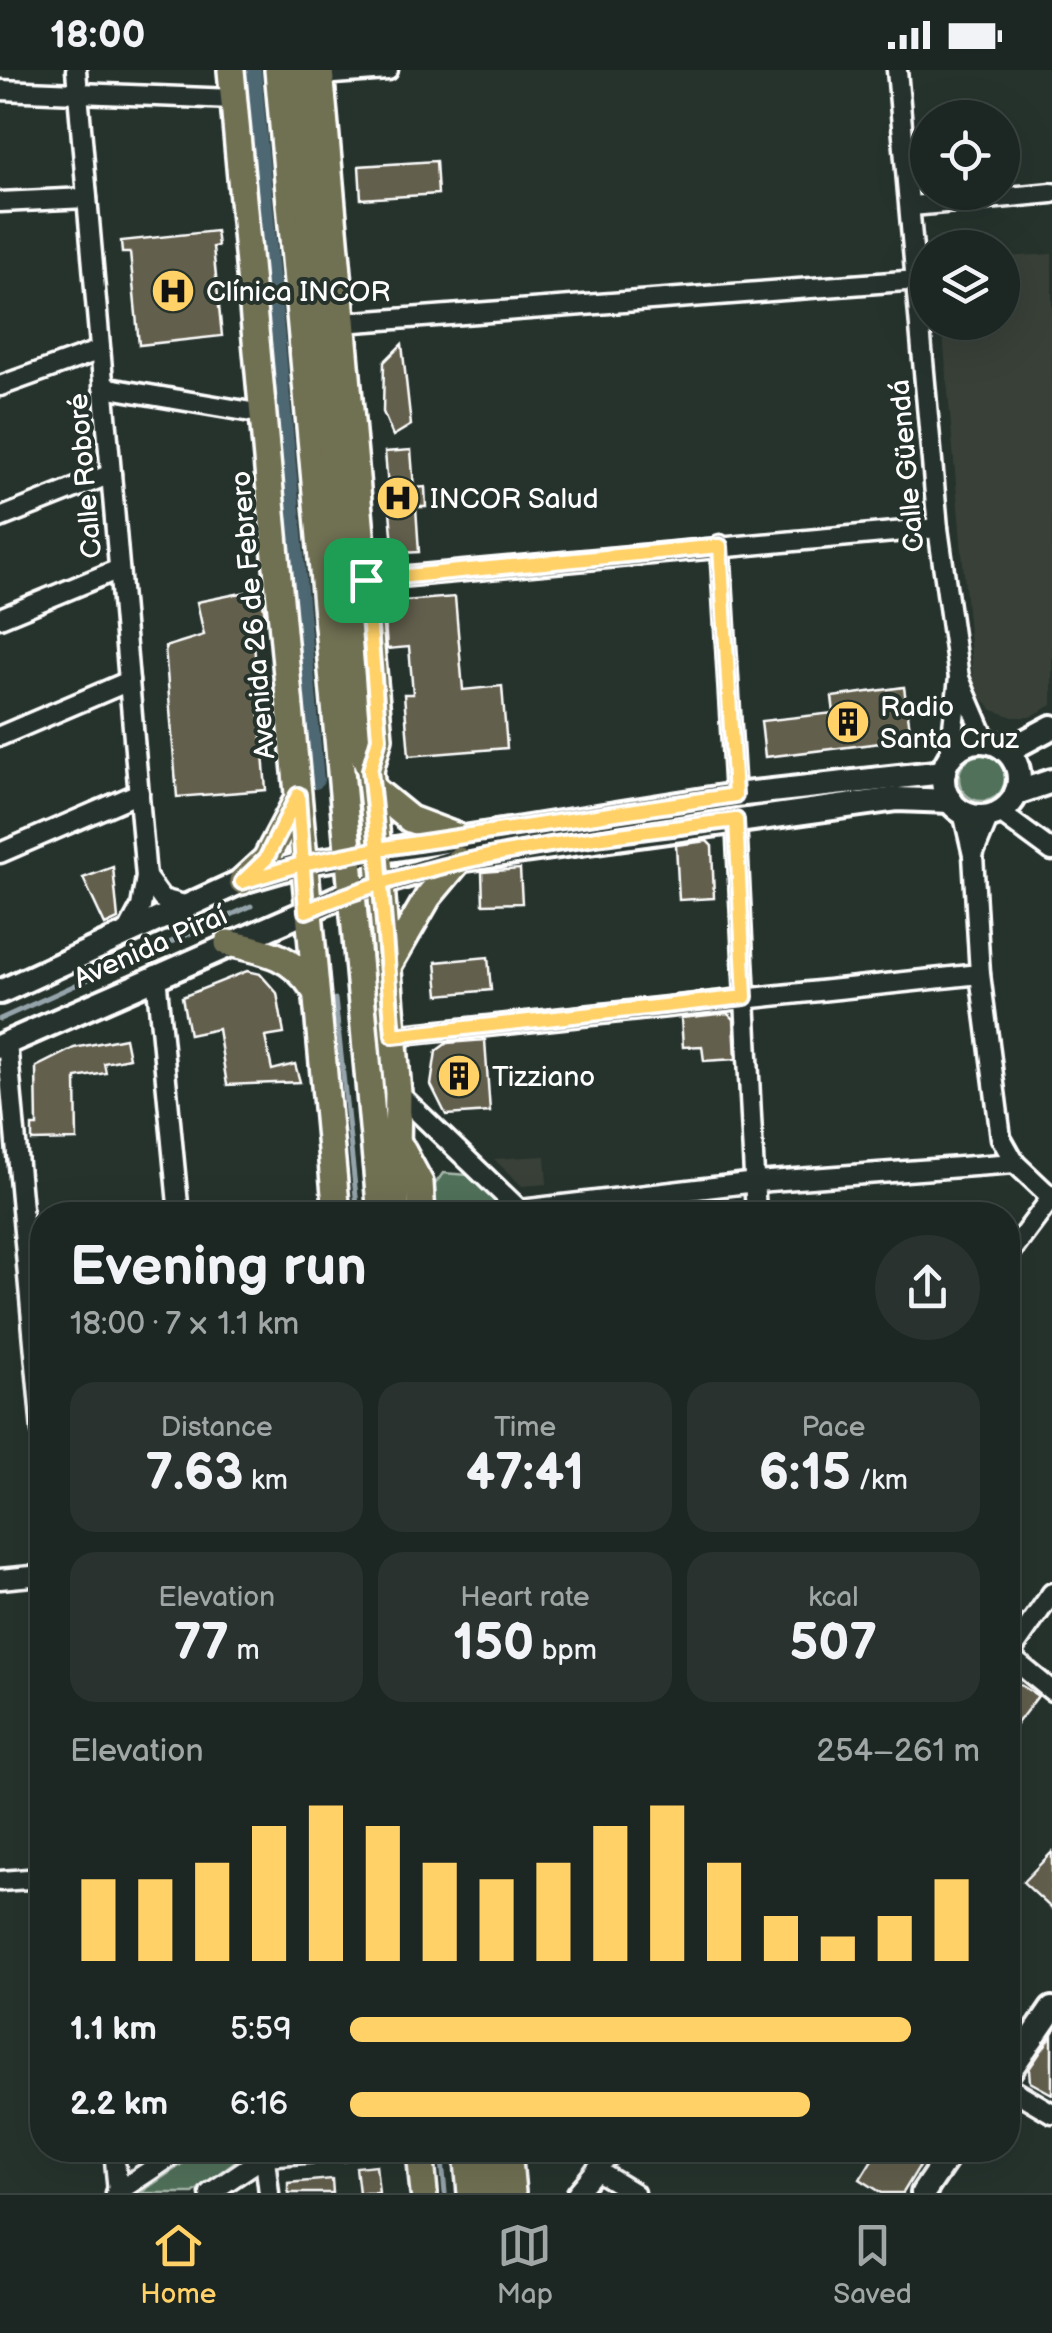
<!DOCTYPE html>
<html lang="en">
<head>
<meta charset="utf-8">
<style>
	body { margin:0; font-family:"Balsamiq Sans",sans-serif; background:#29322f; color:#f1f3f6; height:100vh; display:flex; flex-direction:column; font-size:38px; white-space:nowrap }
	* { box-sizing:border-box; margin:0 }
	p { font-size:32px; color:#a0a5a5 }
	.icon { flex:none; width:55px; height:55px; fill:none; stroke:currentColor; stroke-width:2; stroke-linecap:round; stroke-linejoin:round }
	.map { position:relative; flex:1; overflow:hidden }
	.drawer { position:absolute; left:30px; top:1132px; width:990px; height:960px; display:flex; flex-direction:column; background:#1c2622; border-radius:40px; box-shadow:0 10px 40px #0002,0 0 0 2px #3a4340 }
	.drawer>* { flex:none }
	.buttons { position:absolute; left:910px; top:30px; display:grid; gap:20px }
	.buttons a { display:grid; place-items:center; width:110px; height:110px; border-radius:50%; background:#1c2622; box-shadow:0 10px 40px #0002,0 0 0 2px #3a4340; font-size:50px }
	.pin { position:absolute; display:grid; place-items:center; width:85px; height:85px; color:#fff; margin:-42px; border-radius:20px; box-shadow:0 5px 15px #0006 }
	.round { display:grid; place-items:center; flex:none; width:105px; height:105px; border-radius:52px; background:#29322f }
	.summary { display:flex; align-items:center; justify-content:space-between; height:170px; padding:0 40px }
	h1 { font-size:55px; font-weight:600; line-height:75px }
	.stats { display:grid; grid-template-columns:repeat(3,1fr); gap:15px; height:170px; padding:10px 40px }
	.stats div { display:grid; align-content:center; border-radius:25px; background:#29322f; text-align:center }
	.stats b { font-size:50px; font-weight:600 }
	.stats small { font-size:28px; font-weight:400 }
	.stats p { font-size:28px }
	.chart { height:280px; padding:20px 40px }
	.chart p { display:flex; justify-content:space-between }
	.chart svg { width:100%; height:180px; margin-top:10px; stroke:#ffd166; stroke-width:6 }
	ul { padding:0 40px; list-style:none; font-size:32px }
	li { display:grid; grid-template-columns:160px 120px 1fr; align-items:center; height:75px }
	li i { height:25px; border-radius:12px; background:#ffd166 }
	.status { display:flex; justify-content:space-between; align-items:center; height:70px; padding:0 50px; background:#1c2622; direction:ltr }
	.status svg { height:28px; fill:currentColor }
	.dock { display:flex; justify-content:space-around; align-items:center; height:140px; border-top:2px solid #3a4340; background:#1c2622; font-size:28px; color:#a0a5a5 }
	.dock a { display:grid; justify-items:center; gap:5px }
	.dock .active { color:#ffd166 }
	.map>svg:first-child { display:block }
</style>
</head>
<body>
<div class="status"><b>18:00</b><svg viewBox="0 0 49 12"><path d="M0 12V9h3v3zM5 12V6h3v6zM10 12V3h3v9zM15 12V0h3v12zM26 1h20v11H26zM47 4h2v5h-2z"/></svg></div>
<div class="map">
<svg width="1052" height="2123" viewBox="0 0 1052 2123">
	<rect width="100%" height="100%" fill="#26332d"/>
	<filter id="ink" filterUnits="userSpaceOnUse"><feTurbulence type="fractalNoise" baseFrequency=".01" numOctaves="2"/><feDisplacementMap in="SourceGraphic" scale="20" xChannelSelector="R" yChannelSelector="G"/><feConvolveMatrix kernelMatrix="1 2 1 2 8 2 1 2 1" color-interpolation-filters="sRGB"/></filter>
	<g filter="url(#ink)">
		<!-- built -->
		<g fill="#394037">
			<path d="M1052 184V635L1030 647H1013L993 640 974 620 942 253 1002 252 1003 187Z"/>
			<path d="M545 1086 547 1114 522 1116 494 1089Z"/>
		</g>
		<!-- green -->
		<g fill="#51715a" stroke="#a8b8ac" stroke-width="2.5">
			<circle cx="982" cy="708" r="23"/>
			<path d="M443 1103 468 1105 513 1145H431V1120Z"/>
			<path d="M203 2080H250L193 2123H140Z"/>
		</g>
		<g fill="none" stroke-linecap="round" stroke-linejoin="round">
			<!-- stream -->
			<g stroke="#95a4aa" stroke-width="5">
				<path d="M335 929 358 1145"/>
				<path d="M0 949 251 836"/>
				<path d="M441 2080 445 2123"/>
			</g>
			<!-- canal -->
			<path stroke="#4e6772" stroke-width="18" d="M252 0 315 710"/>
		</g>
		<!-- building -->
		<g fill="#645f4d" stroke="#fff" stroke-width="2.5">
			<path d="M436 91 438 124 361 129 359 96Z"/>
			<path d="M216 161 218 176 213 177 222 266 139 275 130 183H122L121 171Z"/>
			<path d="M402 274 411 355 393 366 383 342 384 292Z"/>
			<path d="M411 380 414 418 425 417 426 437H416L419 482 402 483 393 476 385 382Z"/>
			<path d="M261 519 265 546 252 548 266 720 177 727 165 577 204 565 197 532Z"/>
			<path d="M455 527 463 620 502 616 507 678 409 686 404 624H413L409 577 387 579 384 538 390 532Z"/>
			<path d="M904 617 910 659 905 670 765 687 761 651 834 643 832 627Z"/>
			<path d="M707 771 712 776 714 828 679 830 676 775Z"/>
			<path d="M113 797 118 849 105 855 83 808Z"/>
			<path d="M520 799 522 833 483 834 482 802Z"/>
			<path d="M488 887 491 920 439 925 436 892Z"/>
			<path d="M247 901 260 904 277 923 284 964 265 967 272 1000 295 994 300 1012 227 1015 218 959 189 965 182 927Z"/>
			<path d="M728 943 734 949 736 989 704 991 702 976 683 977 681 948Z"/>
			<path d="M125 968 129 988 104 993 106 1003 76 1008 77 1070 32 1071V1056H37L36 997 74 978Z"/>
			<path d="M485 970 490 1042 446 1045 431 1015 436 981 447 973Z"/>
			<path d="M1008 1607 1038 1626 1008 1665Z"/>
			<path d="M1052 1782V1839L1023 1812Z"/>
			<path d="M1052 1965V2024L1030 2012 1029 1999Z"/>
			<path d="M878 2080H916L910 2089 920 2095 903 2123H882L860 2109Z"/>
			<path d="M376 2095 379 2123H359L356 2097Z"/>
			<path d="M332 2109 333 2123H288V2113Z"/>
		</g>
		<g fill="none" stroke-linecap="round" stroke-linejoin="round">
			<!-- street casing -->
			<g stroke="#fff" stroke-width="25">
				<g id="street">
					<path d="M76 0 146 807 141 837 126 865"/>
					<path d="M897 0 938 458 959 608 949 689"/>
					<path d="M320 5 388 0"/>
					<path d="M0 20 234 29"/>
					<path d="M0 132 87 128"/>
					<path d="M912 136 1052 123"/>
					<path d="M342 253 918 210"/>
					<path d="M0 316 100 280"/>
					<path d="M103 317 263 344"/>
					<path d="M0 448 111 404"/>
					<path d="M720 475 735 725"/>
					<path d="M366 510 938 458"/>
					<path d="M0 548 119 499"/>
					<path d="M959 608 986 671"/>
					<path d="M0 666 129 611"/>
					<path d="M963 742 973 785 980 904 1001 1068 1015 1093 1052 1128"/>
					<path d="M999 742 1052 781"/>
					<path d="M736 750 756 1145"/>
					<path d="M0 783 139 723"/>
					<path d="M973 785 989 746"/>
					<path d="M146 807 162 829 188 836"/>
					<path d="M156 905 179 1145"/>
					<path d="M393 966 980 904"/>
					<path d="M7 973 42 1361"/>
					<path d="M398 1023 525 1145"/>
					<path d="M521 1140 756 1112 1015 1093"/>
					<path d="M1008 1186 1052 1127"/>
					<path d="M0 1509 42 1505"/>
					<path d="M1008 1585 1052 1621"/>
					<path d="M1008 1586 1052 1523"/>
					<path d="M0 1811 42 1808"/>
					<path d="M1008 2017 1052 2043"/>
					<path d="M114 2080 118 2122"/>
					<path d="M264 2080 269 2123"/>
					<path d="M596 2100 634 2123"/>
					<path d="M116 2123 181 2080"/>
					<path d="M210 2123 265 2086 343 2080"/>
					<path d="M577 2123 613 2080"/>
				</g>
			</g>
			<!-- secondary casing -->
			<g stroke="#fff" stroke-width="30">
				<g id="secondary">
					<circle cx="981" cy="709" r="38"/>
					<path d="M1007 681 1052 657"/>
					<path d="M1016 723 1052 711"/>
					<path d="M0 922 242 811 301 794 735 725 944 702"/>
					<path d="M0 976 351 822 459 790 897 729 951 731"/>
					<path d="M1008 2003 1052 1939"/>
					<path d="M923 2123 952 2080"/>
				</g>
			</g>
			<!-- primary casing -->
			<g stroke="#fff" stroke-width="32">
				<g id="primary">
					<path d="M231 0 337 1145"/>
					<path d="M278 0 380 1135"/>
					<path d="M297 0 357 670 370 700 378 779 398 1023 396 1145"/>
					<path d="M320 0 379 668 370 700"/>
					<path d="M372 718 410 749 455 766"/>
					<path d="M242 811 266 789 295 734"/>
					<path d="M228 873C265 881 291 885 313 918"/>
					<path d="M388 896 428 827 459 790"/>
					<path d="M400 1076 420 1113 422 1145"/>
					<path d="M420 2080 424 2123"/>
					<path d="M467 2080 471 2123"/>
					<path d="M486 2080 490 2123"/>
					<path d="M508 2080 512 2123"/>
				</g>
			</g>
			<!-- street -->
			<use href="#street" stroke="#26332d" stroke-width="18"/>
			<!-- secondary -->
			<use href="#secondary" stroke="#26332d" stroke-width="22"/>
			<!-- primary -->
			<use href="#primary" stroke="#706f52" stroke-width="25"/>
		</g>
	</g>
	<g fill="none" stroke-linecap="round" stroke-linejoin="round" filter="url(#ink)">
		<!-- route casing -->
		<g stroke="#fff" stroke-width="20">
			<path id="route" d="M366 510 379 668 370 700 378 779 301 794 242 812 266 789 298 725 306 841C444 782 589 769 736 750L745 927 393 966C388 904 383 841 378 779L735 725 720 476 366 510"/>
		</g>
		<!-- route -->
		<use href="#route" stroke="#ffd166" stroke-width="12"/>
	</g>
	<!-- icons -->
	<defs>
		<g id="hospital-disc" transform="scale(2.25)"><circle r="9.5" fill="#ffd166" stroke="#26332d"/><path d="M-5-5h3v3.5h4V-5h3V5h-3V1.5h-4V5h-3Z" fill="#111"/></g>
		<g id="building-disc" transform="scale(2.25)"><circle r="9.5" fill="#ffd166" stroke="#26332d"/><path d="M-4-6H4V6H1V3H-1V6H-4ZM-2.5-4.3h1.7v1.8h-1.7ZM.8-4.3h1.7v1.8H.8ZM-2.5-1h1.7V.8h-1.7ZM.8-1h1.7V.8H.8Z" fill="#111"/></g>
	</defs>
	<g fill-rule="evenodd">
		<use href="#hospital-disc" x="173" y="221"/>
		<use href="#hospital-disc" x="398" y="428"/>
		<use href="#building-disc" x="848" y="652"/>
		<use href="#building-disc" x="459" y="1006"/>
	</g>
	<g text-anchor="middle" stroke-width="8" stroke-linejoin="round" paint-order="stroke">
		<!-- poi labels -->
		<g font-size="28" fill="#fff" stroke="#26332d" text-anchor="start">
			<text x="206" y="231">Clínica INCOR</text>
			<text x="430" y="438">INCOR Salud</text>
			<text x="880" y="646">Radio<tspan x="880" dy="32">Santa Cruz</tspan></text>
			<text x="492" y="1016">Tizziano</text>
		</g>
		<!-- street labels -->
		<g font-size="28" fill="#fff" stroke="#26332d">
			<text transform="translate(906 396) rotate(-95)" y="10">Calle Güendá</text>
			<text transform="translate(84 406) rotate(-95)" y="10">Calle Roboré</text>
			<text transform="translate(252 545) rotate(-95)" y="10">Avenida 26 de Febrero</text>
			<text transform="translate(150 876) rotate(-24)" y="10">Avenida Piraí</text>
		</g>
	</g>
</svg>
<div class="buttons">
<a><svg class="icon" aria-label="locate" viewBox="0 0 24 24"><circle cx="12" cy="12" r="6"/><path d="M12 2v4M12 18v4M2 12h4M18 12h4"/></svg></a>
<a><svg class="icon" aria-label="layers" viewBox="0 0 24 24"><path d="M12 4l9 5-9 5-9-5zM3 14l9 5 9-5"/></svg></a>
</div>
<div class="pin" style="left:366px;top:510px;background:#1e9e55"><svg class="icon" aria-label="arrive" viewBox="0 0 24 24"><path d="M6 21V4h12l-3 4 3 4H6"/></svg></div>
<section class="drawer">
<div class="summary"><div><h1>Evening run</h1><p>18:00 · 7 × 1.1 km</p></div><a class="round"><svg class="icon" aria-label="share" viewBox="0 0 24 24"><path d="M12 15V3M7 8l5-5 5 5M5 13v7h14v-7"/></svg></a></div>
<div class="stats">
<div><p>Distance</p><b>7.63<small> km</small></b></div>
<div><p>Time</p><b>47:41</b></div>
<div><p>Pace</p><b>6:15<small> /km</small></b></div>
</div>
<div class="stats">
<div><p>Elevation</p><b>77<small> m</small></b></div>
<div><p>Heart rate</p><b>150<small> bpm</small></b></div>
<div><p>kcal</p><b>507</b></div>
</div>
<div class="chart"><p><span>Elevation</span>254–261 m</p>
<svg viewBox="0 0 160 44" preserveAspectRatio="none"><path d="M5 44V24M15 44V24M25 44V20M35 44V11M45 44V6M55 44V11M65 44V20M75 44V24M85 44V20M95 44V11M105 44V6M115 44V20M125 44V33M135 44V38M145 44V33M155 44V24"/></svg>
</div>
<ul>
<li><b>1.1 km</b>5:59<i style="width:89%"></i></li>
<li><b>2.2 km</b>6:16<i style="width:73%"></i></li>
</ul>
</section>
</div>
<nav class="dock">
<a class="active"><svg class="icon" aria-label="home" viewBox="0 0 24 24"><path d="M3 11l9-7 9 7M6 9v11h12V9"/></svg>Home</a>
<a><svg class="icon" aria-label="map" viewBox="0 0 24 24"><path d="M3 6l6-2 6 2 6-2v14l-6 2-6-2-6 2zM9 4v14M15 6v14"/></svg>Map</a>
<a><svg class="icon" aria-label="saved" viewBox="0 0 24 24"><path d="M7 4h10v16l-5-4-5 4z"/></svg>Saved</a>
</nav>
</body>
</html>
